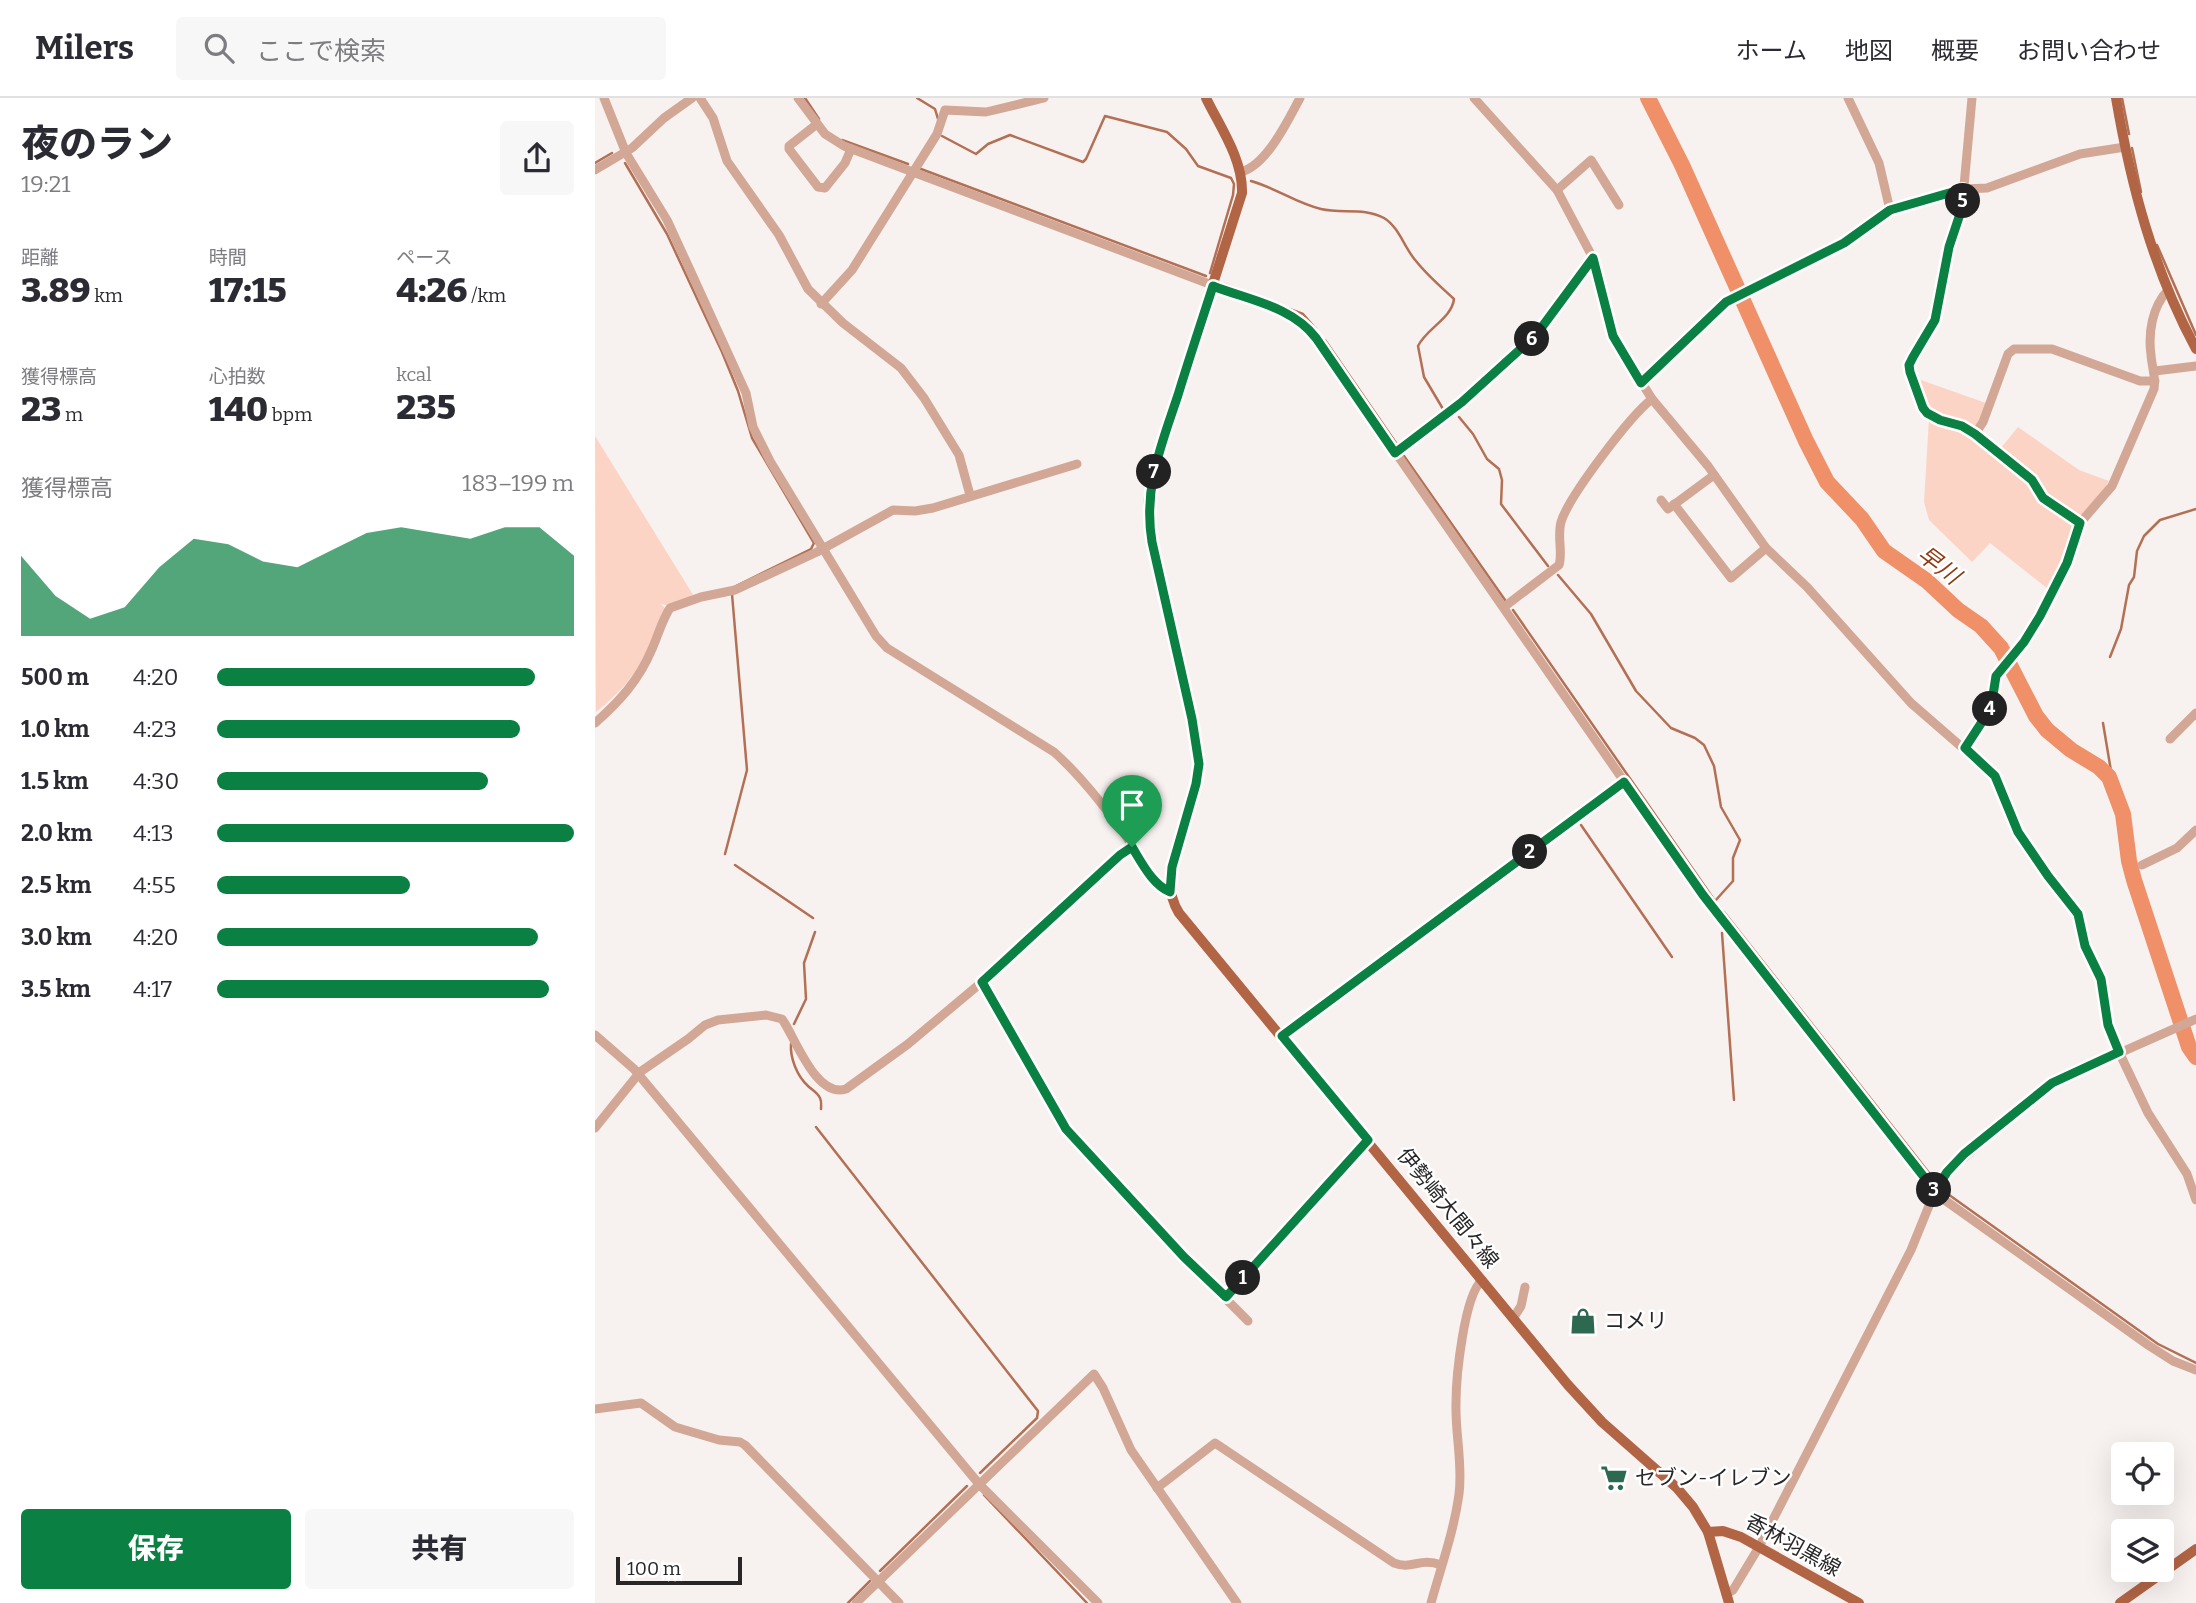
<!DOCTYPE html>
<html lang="ja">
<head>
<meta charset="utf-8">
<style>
	body { margin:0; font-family:Bitter,"Noto Sans JP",serif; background:#f7f7f7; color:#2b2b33; height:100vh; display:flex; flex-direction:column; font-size:26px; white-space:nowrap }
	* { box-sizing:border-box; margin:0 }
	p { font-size:23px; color:#7c7c81 }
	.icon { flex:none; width:38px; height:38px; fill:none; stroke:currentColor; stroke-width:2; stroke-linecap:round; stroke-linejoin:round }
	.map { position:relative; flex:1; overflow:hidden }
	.sheet { display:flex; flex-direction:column; background:#fff; width:595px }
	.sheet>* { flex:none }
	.buttons { position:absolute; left:1516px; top:1344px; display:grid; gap:14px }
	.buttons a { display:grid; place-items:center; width:63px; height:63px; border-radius:7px; background:#fff; box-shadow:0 7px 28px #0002; font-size:35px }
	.scale { position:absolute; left:21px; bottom:18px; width:126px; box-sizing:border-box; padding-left:7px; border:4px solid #282626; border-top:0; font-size:19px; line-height:24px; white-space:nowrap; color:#282626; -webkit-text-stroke:5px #fff; paint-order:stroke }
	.pin { position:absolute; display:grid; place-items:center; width:60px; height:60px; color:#fff; margin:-72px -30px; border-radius:50% 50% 50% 0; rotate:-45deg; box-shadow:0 0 7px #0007 }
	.pin .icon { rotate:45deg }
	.km { position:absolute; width:35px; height:35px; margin:-18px; border-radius:50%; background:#222; color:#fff; font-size:19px; line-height:35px; text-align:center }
	.round { display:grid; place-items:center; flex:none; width:74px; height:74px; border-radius:7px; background:#f7f7f7 }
	.headline { display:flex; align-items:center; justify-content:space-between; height:119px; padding:0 21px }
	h1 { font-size:38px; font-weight:800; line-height:52px }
	.figures { display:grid; grid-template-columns:repeat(3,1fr); gap:10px; height:119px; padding:7px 21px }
	.figures div { display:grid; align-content:center }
	.figures b { font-size:35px; font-weight:800 }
	.figures small { font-size:19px; font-weight:400 }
	.figures p { font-size:19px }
	.chart { height:196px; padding:14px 21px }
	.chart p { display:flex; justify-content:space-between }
	.chart svg { width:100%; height:126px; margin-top:7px; fill:#0b8043; opacity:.7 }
	.button { display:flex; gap:14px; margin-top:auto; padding:14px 21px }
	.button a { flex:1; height:80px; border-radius:7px; background:#0b8043; color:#fff; font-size:28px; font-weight:800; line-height:80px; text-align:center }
	.button a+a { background:#f7f7f7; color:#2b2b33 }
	ul { padding:0 21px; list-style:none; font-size:23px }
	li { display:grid; grid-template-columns:112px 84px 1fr; align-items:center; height:52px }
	li i { height:18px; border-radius:9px; background:#0b8043 }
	header { display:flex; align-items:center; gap:42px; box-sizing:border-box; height:98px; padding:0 35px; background:#fff; border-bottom:2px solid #e1e1e2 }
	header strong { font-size:33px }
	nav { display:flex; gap:38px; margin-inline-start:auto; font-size:24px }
	.search { width:490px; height:63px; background:#f7f7f7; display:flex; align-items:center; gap:18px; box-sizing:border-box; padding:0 24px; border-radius:7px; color:#7c7c81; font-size:26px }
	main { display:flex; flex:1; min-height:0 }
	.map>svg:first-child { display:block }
</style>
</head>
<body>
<header>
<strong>Milers</strong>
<div class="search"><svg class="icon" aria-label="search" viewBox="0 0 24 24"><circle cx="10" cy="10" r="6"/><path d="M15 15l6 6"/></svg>ここで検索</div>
<nav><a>ホーム</a><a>地図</a><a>概要</a><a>お問い合わせ</a></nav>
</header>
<main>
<section class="sheet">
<div class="headline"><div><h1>夜のラン</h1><p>19:21</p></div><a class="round"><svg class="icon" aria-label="share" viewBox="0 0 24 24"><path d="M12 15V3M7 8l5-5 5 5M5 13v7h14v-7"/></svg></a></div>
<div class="figures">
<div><p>距離</p><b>3.89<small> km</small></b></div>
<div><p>時間</p><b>17:15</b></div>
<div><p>ペース</p><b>4:26<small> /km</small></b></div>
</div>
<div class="figures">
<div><p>獲得標高</p><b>23<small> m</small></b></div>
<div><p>心拍数</p><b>140<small> bpm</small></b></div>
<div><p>kcal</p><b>235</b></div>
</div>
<div class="chart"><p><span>獲得標高</span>183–199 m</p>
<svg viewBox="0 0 160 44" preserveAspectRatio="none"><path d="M0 44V16L10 30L20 38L30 34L40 20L50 10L60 12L70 18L80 20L90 14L100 8L110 6L120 8L130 10L140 6L150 6L160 16V44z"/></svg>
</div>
<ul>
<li><b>500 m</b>4:20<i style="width:89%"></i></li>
<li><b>1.0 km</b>4:23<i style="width:85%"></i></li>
<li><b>1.5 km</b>4:30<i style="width:76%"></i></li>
<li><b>2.0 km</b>4:13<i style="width:100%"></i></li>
<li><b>2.5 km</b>4:55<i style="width:54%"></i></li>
<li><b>3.0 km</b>4:20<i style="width:90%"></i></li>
<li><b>3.5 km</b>4:17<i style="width:93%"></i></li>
</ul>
<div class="button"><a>保存</a><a>共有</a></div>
</section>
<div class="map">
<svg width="1601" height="1505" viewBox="0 0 1601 1505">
	<rect width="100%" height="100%" fill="#f7f2f0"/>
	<!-- green -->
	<g fill="#fcd4c5">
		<path d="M1323 281 1391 305 1383 327C1369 330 1346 322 1335 312 1328 305 1326 290 1323 281Z"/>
		<path d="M1334 320 1367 332 1432 382 1448 405 1481 427 1469 460 1453 491 1395 445 1377 464 1334 422 1329 404Z"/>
		<path d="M1423 329 1484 372 1514 383 1505 398 1485 419 1451 398 1440 379 1405 351Z"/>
		<path d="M0 338 100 500 76 508 66 506 72 512C51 559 42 581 1 614Z"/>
	</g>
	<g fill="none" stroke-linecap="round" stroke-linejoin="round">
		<!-- stream -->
		<g stroke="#b37054" stroke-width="2.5">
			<path d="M210 0 224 21"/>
			<path d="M322 0 340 11 343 21"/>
			<path d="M1527 0 1534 36"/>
			<path d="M347 38 381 56 393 46 415 37 488 64 491 61 510 18 572 34 591 51 603 68 636 80 639 86 638 97 615 175"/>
			<path d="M247 42 313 66"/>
			<path d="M1537 50 1546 94"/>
			<path d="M0 65 17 55"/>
			<path d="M30 65 72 136 127 254 143 293 157 340 219 445 216 451 137 490"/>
			<path d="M326 71 611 178"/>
			<path d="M656 83C681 90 701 105 726 111 747 116 769 109 789 120 804 129 810 151 821 163 832 177 846 189 859 201 857 220 831 231 823 248L829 279 848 311"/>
			<path d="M1562 147 1601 237"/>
			<path d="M629 186 708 216 721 231"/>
			<path d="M730 242 803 348"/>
			<path d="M864 319 878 336 892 361 904 371 907 382 906 406 953 468"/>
			<path d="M809 358 910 502"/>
			<path d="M918 512 1120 803 1138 783V760L1145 742 1126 709 1119 668 1109 647 1100 640 1076 630 1041 593 996 516 963 477"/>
			<path d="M1515 559 1526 531 1534 487 1539 479 1542 453 1549 438 1565 422 1601 411"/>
			<path d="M1508 625 1516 673 1514 679"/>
			<path d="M986 727 1077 859"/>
			<path d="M130 756 152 672 137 496"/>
			<path d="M140 767 218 820"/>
			<path d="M1129 814 1338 1080"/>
			<path d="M1127 835 1139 1002"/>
			<path d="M199 926 211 901 209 865 220 834"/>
			<path d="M196 946C195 960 202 978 213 988 216 991 223 995 225 1000 227 1004 226 1007 226 1011"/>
			<path d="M221 1029 443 1313 442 1320 385 1375"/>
			<path d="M1350 1094 1563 1246 1601 1265"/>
			<path d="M389 1397 492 1505"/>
			<path d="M285 1473 372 1388"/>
			<path d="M253 1505 275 1483"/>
		</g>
		<!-- river -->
		<path stroke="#ef9068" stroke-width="16" d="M1053 0 1087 67 1211 343 1232 384 1267 421 1289 453 1332 483 1363 512 1386 528 1406 550 1441 618 1452 632 1476 652 1504 669 1514 679 1528 716 1534 763 1539 782 1594 949 1601 959"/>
		<!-- minor -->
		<g stroke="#d3a795" stroke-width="9">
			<path d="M9 0 31 55 72 122 95 172 151 295 158 329 175 363 281 538 292 550 459 654C485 677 508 707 529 735 543 754 552 784 575 794"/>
			<path d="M105 0 118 20 132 63 184 137 213 191 248 225 306 270 329 300 364 357 375 397"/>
			<path d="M203 0 230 36 249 48 686 213 707 225 721 240 1108 797 1335 1088 1351 1103 1553 1247 1578 1263 1601 1272"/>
			<path d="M879 0 962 92 998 160 1015 227 1025 250 1057 301 1113 368 1171 450 1212 489 1316 605 1400 678 1423 734 1453 778 1483 816 1490 848 1506 881 1513 927 1524 954 1553 1015 1592 1076 1601 1102"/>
			<path d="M1253 0 1284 65 1295 112"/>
			<path d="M1377 0 1367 110 1354 149 1340 222 1315 264V274L1328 310 1332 315 1345 322 1367 328 1380 336 1437 382 1448 400 1485 425"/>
			<path d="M222 26 194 48V51L223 89 230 90 250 65 256 51"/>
			<path d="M0 72 37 50 69 20 97 0"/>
			<path d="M645 74C671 69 693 22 705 0"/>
			<path d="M962 92 996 62 1024 107"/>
			<path d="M226 206 257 172 342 36 350 12 391 14 449 0"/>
			<path d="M1560 273 1601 268"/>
			<path d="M1046 284 1131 204 1249 145 1295 112 1369 91 1392 90 1485 56 1530 49"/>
			<path d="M1380 336 1388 324 1413 256 1419 251H1457L1545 283H1560"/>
			<path d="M800 355 861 310 941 237 998 160"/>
			<path d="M1066 402 1073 411 1119 377"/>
			<path d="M1079 406 1136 480 1171 450"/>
			<path d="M909 509 964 467C968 455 962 439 966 424 974 398 1035 318 1057 301"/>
			<path d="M0 625C25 603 44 582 57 551 63 538 67 522 75 510L106 499 140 492 222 454 298 412 320 413 338 410 482 366"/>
			<path d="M1575 641 1601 615"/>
			<path d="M1370 650 1396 610 1401 578 1429 545 1445 518 1472 465 1485 425 1517 388 1559 291C1561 278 1557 270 1556 257 1553 235 1557 209 1573 192"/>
			<path d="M1547 767 1582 750 1601 732"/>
			<path d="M387 884 471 1031 589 1159 653 1223"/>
			<path d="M0 937 39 971 384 1386 503 1505"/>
			<path d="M687 938 1029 684"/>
			<path d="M0 1030 45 974 93 941 110 927 123 922 171 917 187 921C200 939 221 1001 251 991L313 946 387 884 525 757 537 749"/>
			<path d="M631 1199 773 1042"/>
			<path d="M919 1219 926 1208 930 1189"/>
			<path d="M0 1311 46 1305 80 1329 124 1342 145 1344 150 1347 304 1505"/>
			<path d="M562 1390 620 1345 799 1465C817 1472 825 1459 846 1467"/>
			<path d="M1131 1496 1138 1492 1164 1449 1316 1152 1340 1093 1352 1074 1457 985 1601 921"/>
			<path d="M261 1505 499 1276 508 1290 536 1352 642 1505"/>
			<path d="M836 1505C846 1469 859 1433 864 1396 868 1366 860 1336 861 1305 861 1279 869 1198 887 1182"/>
		</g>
		<!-- major -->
		<g stroke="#b16545" stroke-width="10">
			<path d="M611 0C625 29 648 61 647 95L562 361C558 376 554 392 553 408 553 433 560 458 566 482 573 515 580 548 587 581 594 609 602 637 604 665 606 714 555 768 584 815L973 1287 1007 1324 1082 1390 1098 1409 1113 1434 1134 1505"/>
			<path d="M1521 0C1536 88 1558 171 1601 251"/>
			<path d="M1113 1434 1128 1433 1146 1439 1264 1505"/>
			<path d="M1525 1505 1601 1451"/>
		</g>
	</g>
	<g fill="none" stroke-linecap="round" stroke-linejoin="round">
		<!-- route casing -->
		<g stroke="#fff" stroke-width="14">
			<path id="route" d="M1368 91 1367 110 1354 149 1340 222 1318 259 1314 267 1315 274 1328 310 1332 315 1345 322 1367 328 1380 336 1437 382 1448 400 1485 425 1472 465 1445 518 1429 544 1401 578 1396 610 1370 650 1400 678 1423 734 1453 778 1483 816 1490 848 1506 881 1513 927 1524 954 1457 985 1369 1056 1352 1074 1340 1093 1108 797 1029 684 687 938 773 1042 631 1199 589 1159 471 1031 387 884 525 757 537 749C547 765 557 786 575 794L577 769 601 686 604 666 597 621 557 444C548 390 566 348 583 297 594 261 606 225 618 188 653 202 697 208 721 240L800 355 867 304 941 237 998 160 1018 238 1046 285 1131 204 1249 145 1295 112Z"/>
		</g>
		<!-- route -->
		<use href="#route" stroke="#0b8043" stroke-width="9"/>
	</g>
	<!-- icons -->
	<defs>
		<g id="shop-bare" transform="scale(2.1)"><path d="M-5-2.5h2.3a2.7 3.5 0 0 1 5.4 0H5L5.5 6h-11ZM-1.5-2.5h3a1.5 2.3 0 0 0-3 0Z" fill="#2d6851" stroke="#fff" stroke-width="2.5" paint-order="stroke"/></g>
		<g id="supermarket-bare" transform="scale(2.1)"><path d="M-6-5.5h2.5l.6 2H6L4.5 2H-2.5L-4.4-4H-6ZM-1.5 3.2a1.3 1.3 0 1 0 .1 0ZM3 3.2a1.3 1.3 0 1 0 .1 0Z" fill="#2d6851" stroke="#fff" stroke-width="2.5" paint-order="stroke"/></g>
	</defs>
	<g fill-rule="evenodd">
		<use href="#shop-bare" x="988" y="1223"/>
		<use href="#supermarket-bare" x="1019" y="1380"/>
	</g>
	<g text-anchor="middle" stroke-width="5" stroke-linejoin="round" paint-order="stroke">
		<!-- street labels -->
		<g font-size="21" fill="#282626" stroke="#fff">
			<text transform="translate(853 1110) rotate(51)" y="7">伊勢崎大間々線</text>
			<text transform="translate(1198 1447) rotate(29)" y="7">香林羽黒線</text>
		</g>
		<!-- poi labels -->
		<g font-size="21" fill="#282626" stroke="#fff" text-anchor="start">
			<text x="1009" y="1230">コメリ</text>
			<text x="1040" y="1387">セブン-イレブン</text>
		</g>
		<!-- water labels -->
		<g font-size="23" font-style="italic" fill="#8f3a0f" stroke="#fff">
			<text transform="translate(1344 467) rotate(37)" y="8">早川</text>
		</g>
	</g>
</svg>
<div class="buttons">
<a><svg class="icon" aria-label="locate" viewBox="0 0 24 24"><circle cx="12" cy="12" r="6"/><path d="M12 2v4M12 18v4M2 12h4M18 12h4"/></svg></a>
<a><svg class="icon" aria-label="layers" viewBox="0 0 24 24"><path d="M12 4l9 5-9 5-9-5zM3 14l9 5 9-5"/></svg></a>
</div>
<div class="scale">100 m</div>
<div class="pin" style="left:537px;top:749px;background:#1e9e55"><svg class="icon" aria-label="arrive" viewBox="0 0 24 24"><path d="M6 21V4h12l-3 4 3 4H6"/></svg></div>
<b class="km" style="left:648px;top:1180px">1</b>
<b class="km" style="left:935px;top:754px">2</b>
<b class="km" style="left:1339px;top:1092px">3</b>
<b class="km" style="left:1395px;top:611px">4</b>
<b class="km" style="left:1368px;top:103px">5</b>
<b class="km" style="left:937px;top:241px">6</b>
<b class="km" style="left:559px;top:374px">7</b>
</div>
</main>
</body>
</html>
